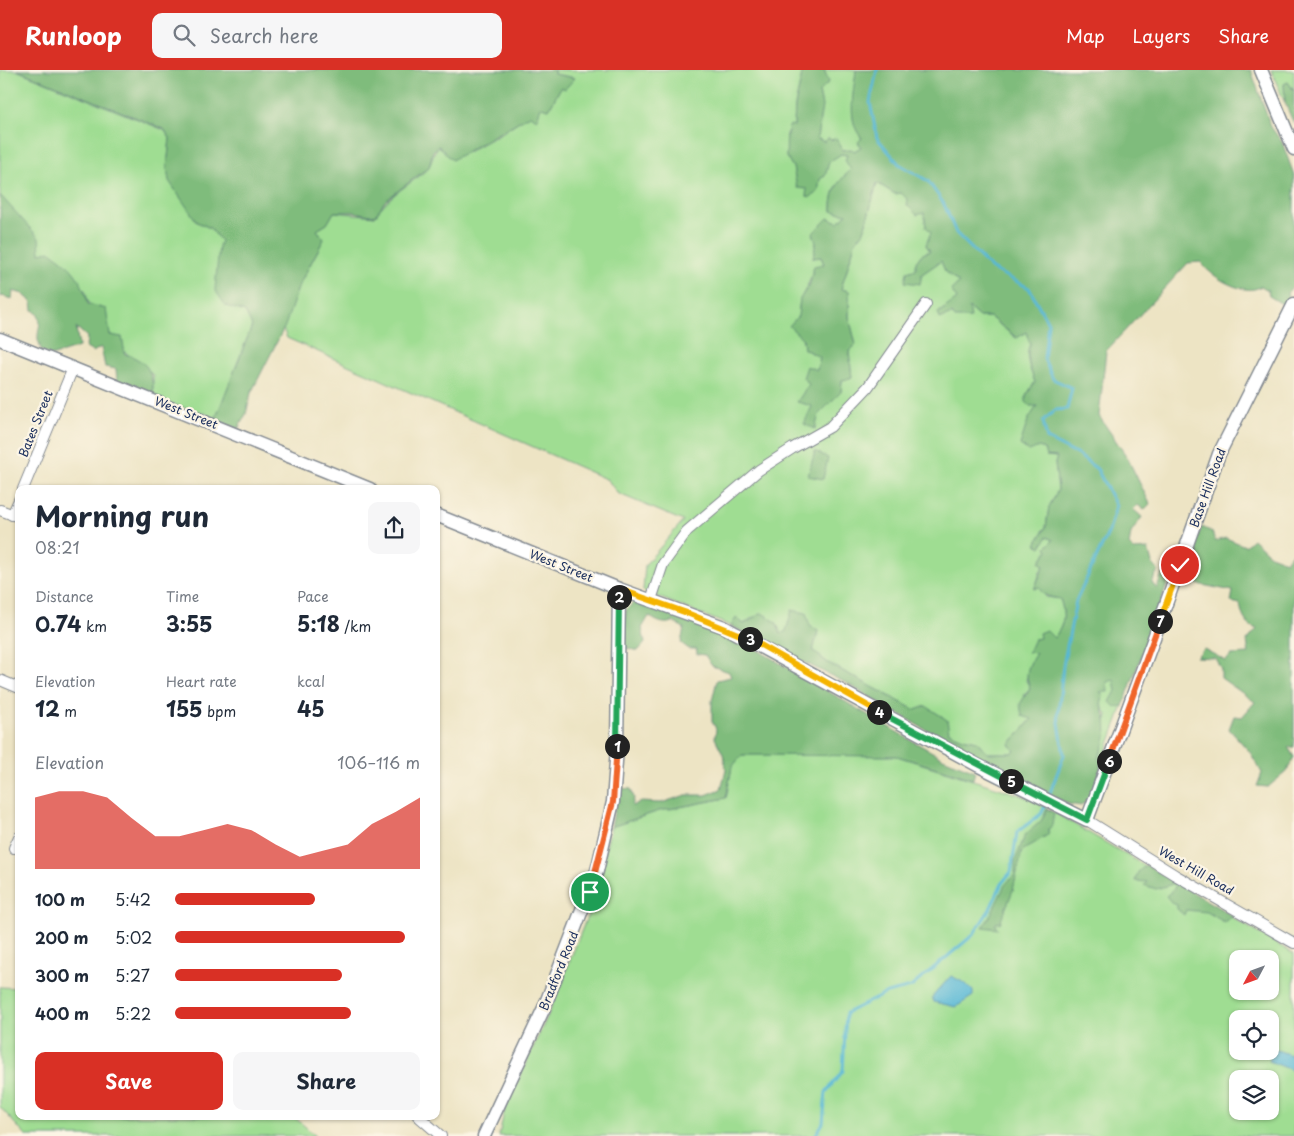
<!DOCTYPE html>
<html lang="en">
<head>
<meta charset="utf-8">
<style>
	body { margin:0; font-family:"Playpen Sans",sans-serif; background:#f6f6f7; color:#1f2937; height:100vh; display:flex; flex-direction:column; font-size:19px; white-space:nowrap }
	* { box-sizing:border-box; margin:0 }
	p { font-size:16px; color:#747a83 }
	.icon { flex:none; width:28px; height:28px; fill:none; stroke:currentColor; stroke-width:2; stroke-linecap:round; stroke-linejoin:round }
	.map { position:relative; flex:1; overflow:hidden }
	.sheet { position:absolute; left:15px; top:415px; width:425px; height:635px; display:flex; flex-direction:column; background:#fff; border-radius:10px; box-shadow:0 1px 4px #0004 }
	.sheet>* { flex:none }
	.needle { width:32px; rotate:229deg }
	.controls { position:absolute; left:1229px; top:880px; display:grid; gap:10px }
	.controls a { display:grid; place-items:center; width:50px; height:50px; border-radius:10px; background:#fff; box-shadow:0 1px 4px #0004; font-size:25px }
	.pin { position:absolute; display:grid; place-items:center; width:42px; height:42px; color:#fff; margin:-21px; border:2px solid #fff; border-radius:50%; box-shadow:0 1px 5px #0007 }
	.km { position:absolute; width:25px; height:25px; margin:-12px; border-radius:50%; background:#222; color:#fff; font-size:14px; line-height:25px; text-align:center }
	.round { display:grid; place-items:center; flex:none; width:52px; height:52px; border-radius:10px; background:#f6f6f7 }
	.summary { display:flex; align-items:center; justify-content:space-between; height:85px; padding:0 20px }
	h1 { font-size:28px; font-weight:700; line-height:38px }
	.stats { display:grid; grid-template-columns:repeat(3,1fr); gap:8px; height:85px; padding:5px 20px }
	.stats div { display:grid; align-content:center }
	.stats b { font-size:21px; font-weight:700 }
	.stats small { font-size:14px; font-weight:400 }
	.stats p { font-size:14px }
	.chart { height:140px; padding:10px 20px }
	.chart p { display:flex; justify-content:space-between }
	.chart svg { width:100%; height:90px; margin-top:5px; fill:#d93025; opacity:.7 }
	.primary-button { display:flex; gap:10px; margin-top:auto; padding:10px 20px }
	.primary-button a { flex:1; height:58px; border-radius:10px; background:#d93025; color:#fff; font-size:20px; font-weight:700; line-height:58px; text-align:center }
	.primary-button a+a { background:#f6f6f7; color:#1f2937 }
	ul { padding:0 20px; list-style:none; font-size:16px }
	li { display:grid; grid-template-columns:80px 60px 1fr; align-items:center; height:38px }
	li i { height:12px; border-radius:6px; background:#d93025 }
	header { display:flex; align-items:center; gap:30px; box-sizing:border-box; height:70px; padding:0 25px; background:#d93025; color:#fff }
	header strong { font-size:24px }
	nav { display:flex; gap:28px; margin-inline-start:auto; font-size:18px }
	.search { width:350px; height:45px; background:#f6f6f7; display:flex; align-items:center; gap:12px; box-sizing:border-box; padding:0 18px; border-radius:10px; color:#747a83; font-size:19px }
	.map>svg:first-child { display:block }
</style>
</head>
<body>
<header>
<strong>Runloop</strong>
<div class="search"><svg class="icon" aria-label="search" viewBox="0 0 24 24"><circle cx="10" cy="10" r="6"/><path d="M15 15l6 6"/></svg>Search here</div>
<nav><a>Map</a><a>Layers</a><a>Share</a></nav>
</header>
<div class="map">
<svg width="1294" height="1066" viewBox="0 0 1294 1066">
	<rect width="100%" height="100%" fill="#fcf5e5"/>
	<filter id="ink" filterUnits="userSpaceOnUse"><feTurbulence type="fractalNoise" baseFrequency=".02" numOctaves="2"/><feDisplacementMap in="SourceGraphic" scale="10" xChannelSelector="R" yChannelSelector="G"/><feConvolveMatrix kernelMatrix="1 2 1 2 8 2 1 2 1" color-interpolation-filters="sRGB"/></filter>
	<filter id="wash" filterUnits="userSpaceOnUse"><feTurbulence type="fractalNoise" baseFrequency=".0096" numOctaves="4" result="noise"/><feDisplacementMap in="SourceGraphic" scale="20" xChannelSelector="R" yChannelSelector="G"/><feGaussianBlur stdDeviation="1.12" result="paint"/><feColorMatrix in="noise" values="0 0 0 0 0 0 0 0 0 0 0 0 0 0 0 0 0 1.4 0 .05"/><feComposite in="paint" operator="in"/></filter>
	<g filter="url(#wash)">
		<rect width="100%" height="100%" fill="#ede4c4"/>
		<!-- green -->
		<g fill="#9fdd92" stroke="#5d8678" fill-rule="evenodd">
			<path d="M0 0H16L164 60 170 68 167 98 197 152 210 158 222 171 226 235 245 242 252 256 215 350 213 351 207 344 171 334 153 324V305C126 285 92 254 85 220L40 183 0 125Z"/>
			<path d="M554 0H803L795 36 794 56 786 63 788 74 786 87 793 97 797 118 825 106 829 91 841 84 847 85 851 100C836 113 832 122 832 141L848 143 816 173 813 188 821 187 824 194 814 197C811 212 806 216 801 229 795 244 802 263 804 279L820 287 817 300 809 313 815 358 819 344 841 322 842 310 852 308 849 281 856 275 849 247V221L841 219 855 173 864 161 877 113 895 124 901 123 924 142 926 157 931 162 926 175 930 181 921 185 916 192 917 199 922 204 941 191 945 201 959 213 958 229 938 243 970 248 969 238 979 247H990L1016 268 1026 262 1030 274C1024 287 1030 299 1035 312L1026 326 1038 336 1028 350 1039 377 1044 379 1046 386 1057 387 1055 393 1058 420 1049 437 1046 457 1042 461 1053 470 1046 477 1048 480 1040 492 1044 496 1040 502 1035 519 1040 516 1046 527 1060 529C1066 545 1064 555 1054 568H1040L1028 582 1036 583 1026 610 1030 618 1024 625 1032 649 1010 674 1015 681 1012 683H987L977 671 963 668 948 662 942 646 929 641 915 640 828 593 813 581 818 561H786L781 564 776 552 753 547 744 554 731 556 643 521 645 495 683 451 617 423 608 410 287 268 283 259 299 215 324 169 317 160 327 154 334 142 375 146C389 124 409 116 427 99 434 92 430 83 440 76L462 85 503 62 541 36 549 39 561 17 575 8 554 4Z"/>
			<path d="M824 0H856L855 14 862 77 854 81 843 80 831 70 824 72 817 68 821 33 819 22 829 12Z"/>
			<path d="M1271 0H1294V21L1288 12 1284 14 1285 33Z"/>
			<path d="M1114 609 1123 636 1102 693 1098 688 1102 682 1107 645 1101 634 1103 625 1100 622 1107 612Z"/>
			<path d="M802 684 897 686 1030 728 1294 884V1066H499L505 1038 549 943 591 837 611 757 659 741 726 728 732 696 742 685ZM1238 889H1270V921H1238ZM1238 949H1270V981H1238ZM1238 1009H1270V1041H1238Z"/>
			<path d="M0 917 19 918V1046H293L316 1066H26L0 1037Z"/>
		</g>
		<!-- forest -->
		<g fill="#7fbc7c" stroke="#4d766d">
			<path d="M17 0H554V4L575 8 565 19 561 17 549 39 541 37 537 49 530 45 452 90 439 76 433 81 429 97 385 131 375 146 354 142H334L327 154 317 160 324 169 299 215 285 256 251 323 246 344 238 359 215 350 252 256 245 242 226 236 215 220 219 176 221 171 210 158 197 152 169 111 167 98 170 68 164 59Z"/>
			<path d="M803 0H824L829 12 819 22 822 36 817 68 824 72 828 68 831 70 836 68 843 80 852 79 854 81 861 77 858 72 862 68C846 52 854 20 856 0H1251L1271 57 1282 72 1294 105V215L1287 223 1290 230 1284 235 1269 226 1268 220 1261 216C1246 228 1209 206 1201 192L1188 193 1106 281 1099 346 1127 387 1150 434 1144 440 1138 435 1133 439 1142 447 1131 463 1129 475 1134 480 1148 479 1152 493 1158 500 1152 513 1157 519 1162 503 1173 498 1123 636 1115 637 1110 632 1116 621 1114 610 1107 612 1108 622H1100L1103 625 1101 634C1109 653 1109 669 1098 688L1102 693 1091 728 1081 736 1068 734 921 657 846 613 731 556 736 548 744 554 762 543 776 552 781 564 786 561 792 540 806 543 810 556 818 561 813 581 828 593 915 640 926 636 947 650 949 662 963 668 977 671 987 683H1012L1015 681 1010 674 1032 649 1022 646 1020 634 1030 618C1024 604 1028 596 1036 583L1028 582 1034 569 1040 568 1039 563 1046 560 1054 568C1064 555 1066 545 1060 529 1051 527 1042 527 1039 517L1034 519 1044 496 1040 492 1048 480 1046 477 1053 470 1047 467 1041 477 1036 474 1046 457 1049 437 1058 420 1055 393 1057 387 1046 386 1044 379 1039 377 1029 381 1020 375 1028 350 1037 336H1030L1026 332V326L1035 312C1030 299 1025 287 1030 274L1026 262 1017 268 990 247H979L969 238 971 248H955L952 244 940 249 938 243 957 229 951 220 959 213 945 201 941 191 922 204 920 214 905 212 907 202 916 199V192L921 185 930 181 926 175 931 162 926 157 924 143 917 145 907 135 908 130 901 123 895 124 877 113 864 161 855 173 841 219 849 221V247L856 275 849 281 852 308 842 310 841 322 819 344 815 359 804 354 812 336 797 332 809 314 803 308 807 296 817 300 820 287 804 279 803 269 789 256 798 246 800 229 810 213 814 196 824 194 821 187 813 188 816 173 813 163 828 148 838 152 847 144 832 141C832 122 836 113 851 100L845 90 847 85 841 84 829 92 825 106 820 109 818 122 809 128 806 125 807 119 797 118 793 97 786 87C787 76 785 65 790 55L794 56 795 36Z"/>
			<path d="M1288 12 1294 21V54L1285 33 1284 14Z"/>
			<path d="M0 125 39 168 40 183 49 181C70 194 83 209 88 234L106 239 110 265 122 267 125 284C148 291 153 302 153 324L117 311 116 299 105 297 101 277 93 282 86 278 87 267 76 257 79 277 51 286 42 281C40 278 39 273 38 270 37 258 45 249 33 240L32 232 23 224 13 221 12 229 2 226 0 228Z"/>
			<path d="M815 381 828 388 823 409 808 406Z"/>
			<path d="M1202 457 1212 462 1215 471 1226 468 1245 476 1253 469 1270 485 1286 491 1294 480V677H1288L1294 687 1286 702 1268 717 1257 716 1262 703 1250 682 1229 659 1234 646 1242 647 1255 632 1221 608V599L1215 588 1196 587 1204 579 1226 591 1231 585 1249 584 1247 571 1257 559C1245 555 1242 546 1240 534L1231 532 1233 521 1197 514 1194 504 1200 492 1191 484Z"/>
			<path d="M634 532 658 538 727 562 902 665 943 688 975 701 973 709 897 686 742 685 732 697 726 728 659 741 611 757 619 718 631 719 634 728 632 736 640 732 661 733 686 725H706L721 719 726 699 723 684 715 668 716 659 712 651V631L717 610 731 607 729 602 712 596 705 585 697 584 696 579H689L681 573 684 558 673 552C664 555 657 552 649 546L642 558 645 573 638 581 622 577 626 540Z"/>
			<path d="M1047 739 1054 742 1052 755 1048 760 1049 764 1022 781 1013 820 1000 853 997 852 995 855 998 859 983 857 989 848 1005 815 1015 804V791L1025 765 1041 751Z"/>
			<path d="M1146 795 1233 846 1224 852 1207 842 1186 840 1184 845 1177 839V835L1172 833 1166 826 1174 819 1176 813 1156 819 1144 815 1147 812 1135 811 1138 802Z"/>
		</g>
		<!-- water -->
		<g fill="#57b8d5" stroke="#39749a">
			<path d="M951 906 965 913 973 921V926L956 937 934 932 932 927Z"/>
			<path d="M1274 979 1294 986V1001L1269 991Z"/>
		</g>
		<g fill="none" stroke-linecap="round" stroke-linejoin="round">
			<!-- stream -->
			<g stroke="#57b8d5" stroke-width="3">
				<path d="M877 0 870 32 877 68 899 94 928 111 944 134 956 163 992 199 1029 218 1048 253 1044 289 1053 309 1072 318 1067 339 1055 340 1043 351 1047 369 1078 385 1097 399 1116 436 1109 461 1076 531 1063 596 1058 646 1064 685 1048 728"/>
				<path d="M815 1066 823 1053 826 1022 843 1001 846 943 887 923 911 917 973 865 990 839 1002 813 1011 802 1017 762 1041 744 1046 734"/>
			</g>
		</g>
	</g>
	<g filter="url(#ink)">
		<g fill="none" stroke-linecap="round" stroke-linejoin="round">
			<!-- minor casing -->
			<g stroke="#848a91" stroke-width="12">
				<g id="minor">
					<path d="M23 419 73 298"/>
					<path d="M0 440 19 447"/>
					<path d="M12 445 19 430"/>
					<path d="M651 530 663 494 687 461 759 400 793 378 830 357 868 317 926 234"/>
					<path d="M0 610 19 618"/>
					<path d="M1087 750 1175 805 1294 873"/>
					<path d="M14 778 19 767"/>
					<path d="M418 1046 441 1066"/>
				</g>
			</g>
			<!-- tertiary casing -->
			<g stroke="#848a91" stroke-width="15">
				<g id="tertiary">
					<path d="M1261 0 1294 79"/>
					<path d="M0 269 370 419"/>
					<path d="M436 445 619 519 724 557 979 696 1087 750 1155 565 1219 384 1294 234"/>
					<path d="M484 1066 544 938 597 801 613 732 617 678 619 519"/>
				</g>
			</g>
			<!-- minor -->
			<use href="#minor" stroke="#fff" stroke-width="10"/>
			<!-- tertiary -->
			<use href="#tertiary" stroke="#fff" stroke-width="12"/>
		</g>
	</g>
	<g fill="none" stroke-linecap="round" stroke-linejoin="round" filter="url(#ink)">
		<!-- split-1 casing -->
		<g stroke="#fff" stroke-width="10">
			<path id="split-1" d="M590 822 613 732 617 676"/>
		</g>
		<!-- split-2 casing -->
		<g stroke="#fff" stroke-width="10">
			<path id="split-2" d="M617 676 619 527"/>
		</g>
		<!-- split-3 casing -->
		<g stroke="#fff" stroke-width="10">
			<path id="split-3" d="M619 527V519L687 543 750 569"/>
		</g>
		<!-- split-4 casing -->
		<g stroke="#fff" stroke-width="10">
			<path id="split-4" d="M750 569 879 642"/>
		</g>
		<!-- split-5 casing -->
		<g stroke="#fff" stroke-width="10">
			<path id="split-5" d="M879 642 1011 711"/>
		</g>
		<!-- split-6 casing -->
		<g stroke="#fff" stroke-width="10">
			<path id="split-6" d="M1011 711 1087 750 1109 691"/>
		</g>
		<!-- split-7 casing -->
		<g stroke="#fff" stroke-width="10">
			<path id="split-7" d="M1109 691 1160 551"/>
		</g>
		<!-- split-8 casing -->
		<g stroke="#fff" stroke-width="10">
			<path id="split-8" d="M1160 551 1180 495"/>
		</g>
		<!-- split-1 -->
		<use href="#split-1" stroke="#f0652b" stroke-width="6"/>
		<!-- split-2 -->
		<use href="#split-2" stroke="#22a559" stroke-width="6"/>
		<!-- split-3 -->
		<use href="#split-3" stroke="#f5b400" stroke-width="6"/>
		<!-- split-4 -->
		<use href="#split-4" stroke="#f5b400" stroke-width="6"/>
		<!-- split-5 -->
		<use href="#split-5" stroke="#22a559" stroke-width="6"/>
		<!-- split-6 -->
		<use href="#split-6" stroke="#22a559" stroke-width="6"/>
		<!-- split-7 -->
		<use href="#split-7" stroke="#f0652b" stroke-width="6"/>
		<!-- split-8 -->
		<use href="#split-8" stroke="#f5b400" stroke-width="6"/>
	</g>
	<g text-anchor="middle" stroke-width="4.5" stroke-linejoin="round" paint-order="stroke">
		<!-- street labels -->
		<g font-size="12" fill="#1b2f5e" stroke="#fcf5e5">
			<text transform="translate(186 343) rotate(22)" y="4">West Street</text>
			<text transform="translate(36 354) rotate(-68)" y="4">Bates Street</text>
			<text transform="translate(1208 418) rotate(-70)" y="4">Base Hill Road</text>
			<text transform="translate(561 496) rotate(22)" y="4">West Street</text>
			<text transform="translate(1196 801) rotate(30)" y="4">West Hill Road</text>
			<text transform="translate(559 901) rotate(-68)" y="4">Bradford Road</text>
		</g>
	</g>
</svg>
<div class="controls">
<a><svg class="needle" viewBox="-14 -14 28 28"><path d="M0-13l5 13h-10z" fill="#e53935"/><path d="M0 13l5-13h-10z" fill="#747a83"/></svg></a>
<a><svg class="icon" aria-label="locate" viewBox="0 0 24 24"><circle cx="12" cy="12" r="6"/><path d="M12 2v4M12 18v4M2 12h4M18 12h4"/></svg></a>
<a><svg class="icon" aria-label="layers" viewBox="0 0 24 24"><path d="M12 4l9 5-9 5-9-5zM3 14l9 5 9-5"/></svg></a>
</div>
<div class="pin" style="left:590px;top:822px;background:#1e9e55"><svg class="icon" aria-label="arrive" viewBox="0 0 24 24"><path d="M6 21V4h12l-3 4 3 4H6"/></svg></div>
<div class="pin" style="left:1180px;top:495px;background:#d93025"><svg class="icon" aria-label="check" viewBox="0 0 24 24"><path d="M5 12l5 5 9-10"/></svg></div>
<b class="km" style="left:617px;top:676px">1</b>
<b class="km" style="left:619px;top:527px">2</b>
<b class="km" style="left:750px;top:569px">3</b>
<b class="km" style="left:879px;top:642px">4</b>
<b class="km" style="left:1011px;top:711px">5</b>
<b class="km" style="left:1109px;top:691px">6</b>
<b class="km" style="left:1160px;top:551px">7</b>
<section class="sheet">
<div class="summary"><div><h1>Morning run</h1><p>08:21</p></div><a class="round"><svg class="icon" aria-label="share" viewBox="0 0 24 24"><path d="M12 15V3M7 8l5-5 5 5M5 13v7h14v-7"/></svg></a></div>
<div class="stats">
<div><p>Distance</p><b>0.74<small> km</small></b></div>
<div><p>Time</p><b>3:55</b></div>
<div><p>Pace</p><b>5:18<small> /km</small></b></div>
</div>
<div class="stats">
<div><p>Elevation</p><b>12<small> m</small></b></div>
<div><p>Heart rate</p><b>155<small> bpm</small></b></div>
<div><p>kcal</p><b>45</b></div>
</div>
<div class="chart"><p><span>Elevation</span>106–116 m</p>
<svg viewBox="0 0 160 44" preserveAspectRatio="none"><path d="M0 44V9L10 6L20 6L30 9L40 19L50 28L60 28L70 25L80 22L90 25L100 32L110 38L120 35L130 32L140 22L150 16L160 9V44z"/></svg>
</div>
<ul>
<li><b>100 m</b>5:42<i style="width:57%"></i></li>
<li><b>200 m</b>5:02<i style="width:94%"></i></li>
<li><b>300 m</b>5:27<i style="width:68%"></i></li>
<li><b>400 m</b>5:22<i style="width:72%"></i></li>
</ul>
<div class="primary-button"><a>Save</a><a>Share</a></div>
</section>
</div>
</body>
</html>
